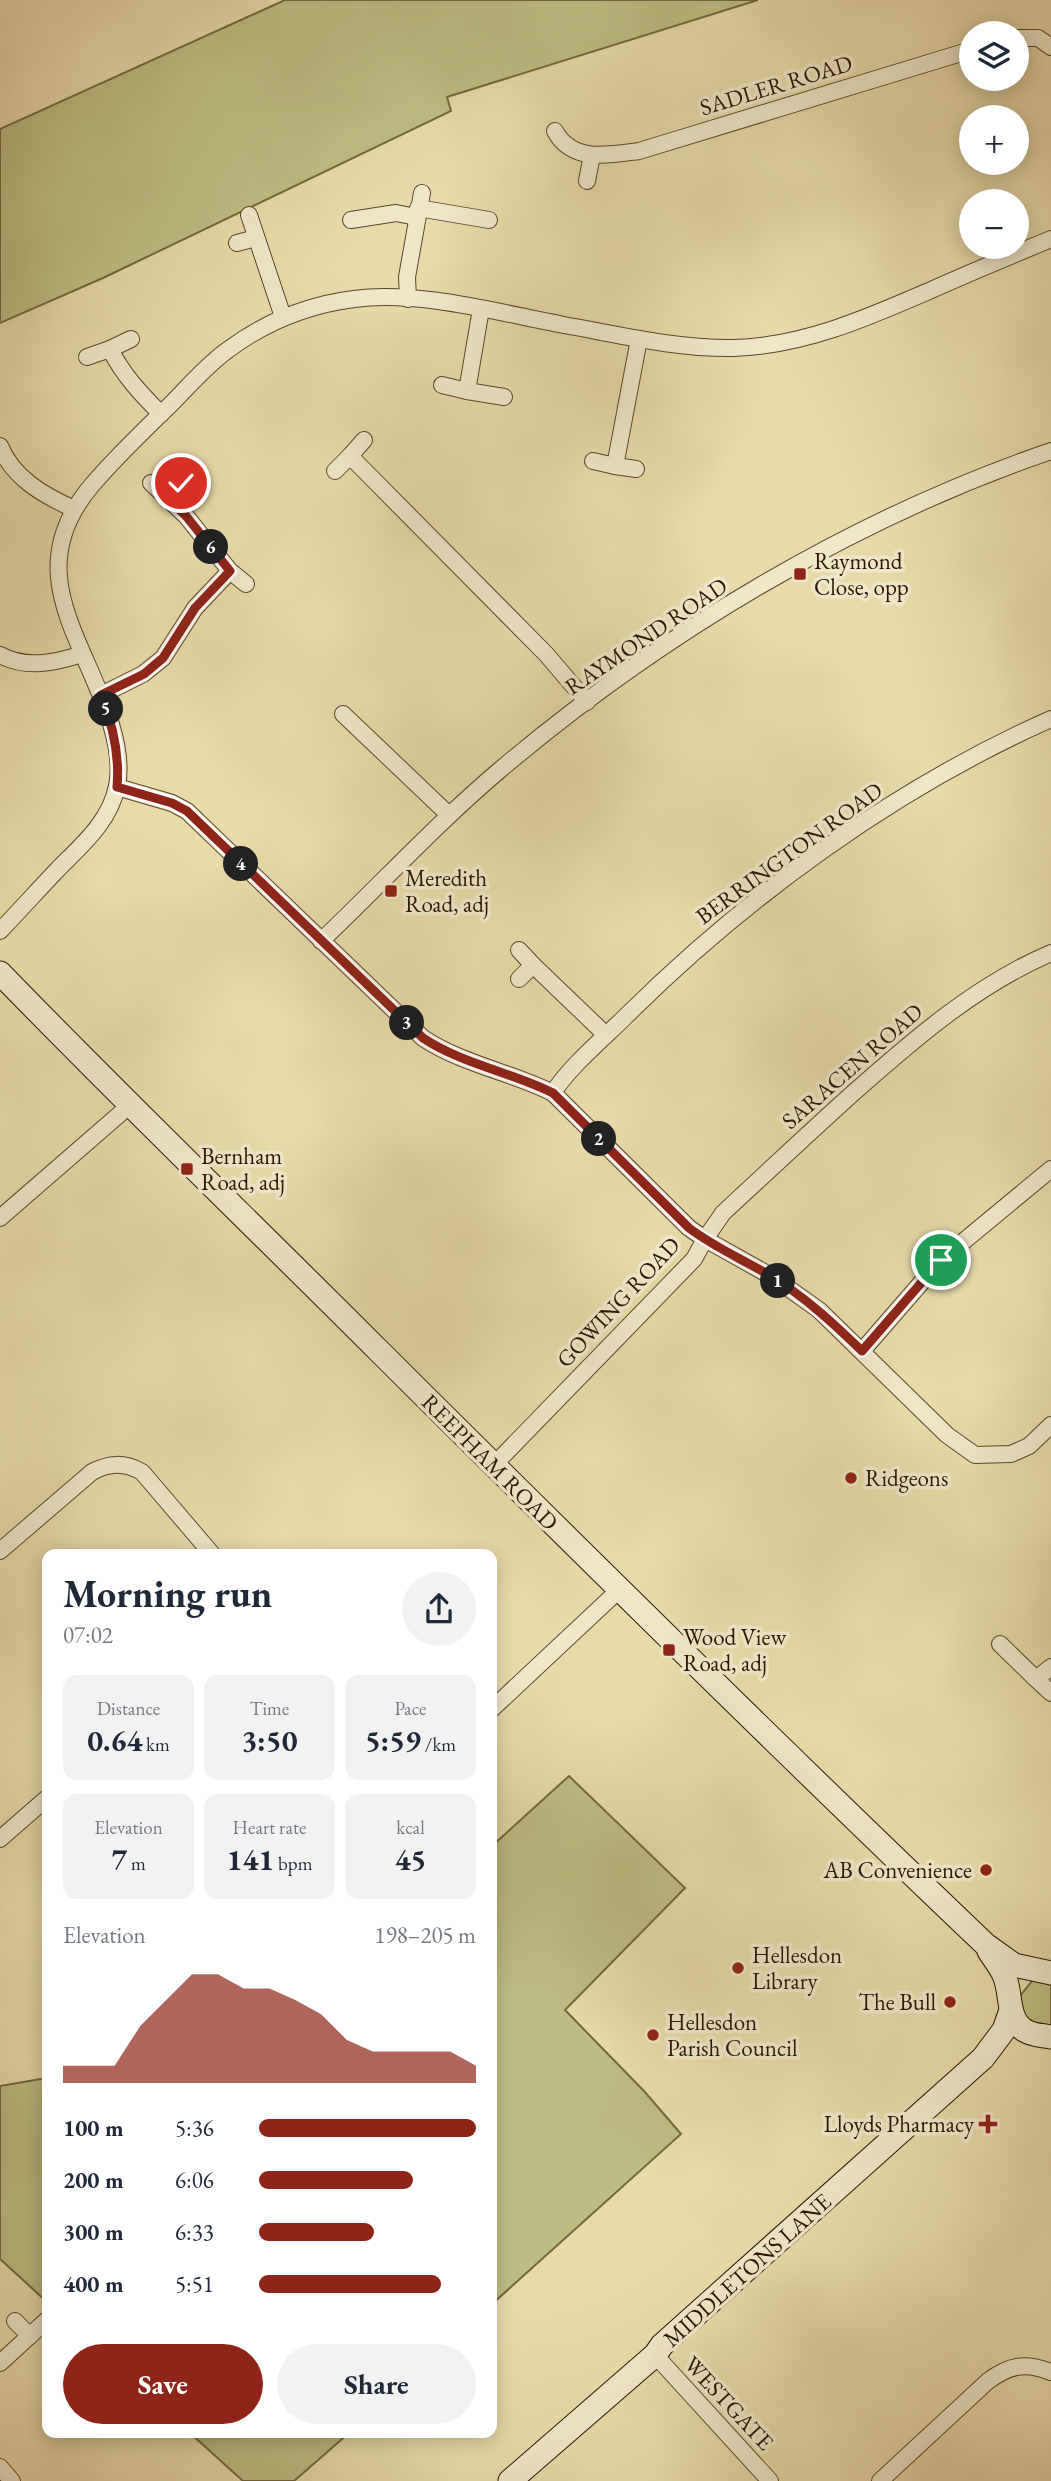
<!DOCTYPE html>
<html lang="en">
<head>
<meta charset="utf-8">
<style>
	body { margin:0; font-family:"EB Garamond",serif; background:#f2f2f3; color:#1f2937; height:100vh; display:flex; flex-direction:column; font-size:26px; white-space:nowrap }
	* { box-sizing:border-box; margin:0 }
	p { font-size:23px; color:#747a83 }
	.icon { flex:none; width:38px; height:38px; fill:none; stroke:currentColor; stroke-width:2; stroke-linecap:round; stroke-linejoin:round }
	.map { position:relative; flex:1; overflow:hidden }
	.details { position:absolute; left:42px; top:1549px; width:455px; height:889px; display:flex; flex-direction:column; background:#fff; border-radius:14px; box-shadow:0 4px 18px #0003 }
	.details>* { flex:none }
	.controls { position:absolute; left:959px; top:21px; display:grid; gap:14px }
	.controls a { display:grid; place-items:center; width:70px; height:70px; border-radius:50%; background:#fff; box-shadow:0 4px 18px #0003; font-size:35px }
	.pin { position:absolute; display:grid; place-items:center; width:60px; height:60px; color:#fff; margin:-30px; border:4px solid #fff; border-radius:50%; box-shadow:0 2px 7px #0007 }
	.km { position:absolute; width:35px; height:35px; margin:-18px; border-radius:50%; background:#222; color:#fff; font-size:19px; line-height:35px; text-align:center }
	.round { display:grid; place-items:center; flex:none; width:74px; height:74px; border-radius:37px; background:#f2f2f3 }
	.summary { display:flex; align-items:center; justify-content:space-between; height:119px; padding:0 21px }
	h1 { font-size:38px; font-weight:700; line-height:52px }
	.stats { display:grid; grid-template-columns:repeat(3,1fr); gap:10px; height:119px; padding:7px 21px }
	.stats div { display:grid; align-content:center; border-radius:14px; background:#f2f2f3; text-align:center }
	.stats b { font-size:30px; font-weight:700 }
	.stats small { font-size:19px; font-weight:400 }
	.stats p { font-size:19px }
	.chart { height:196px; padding:14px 21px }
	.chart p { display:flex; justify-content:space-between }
	.chart svg { width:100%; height:126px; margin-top:7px; fill:#8f2418; opacity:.7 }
	.primary-button { display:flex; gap:14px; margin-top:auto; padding:14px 21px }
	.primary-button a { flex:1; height:80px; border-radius:42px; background:#8f2418; color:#fff; font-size:28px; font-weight:700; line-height:80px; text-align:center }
	.primary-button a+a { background:#f2f2f3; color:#1f2937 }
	ul { padding:0 21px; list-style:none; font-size:23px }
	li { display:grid; grid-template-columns:112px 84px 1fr; align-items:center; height:52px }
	li i { height:18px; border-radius:9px; background:#8f2418 }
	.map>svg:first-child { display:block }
</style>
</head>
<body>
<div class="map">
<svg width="1051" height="2481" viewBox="0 0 1051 2481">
	<rect width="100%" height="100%" fill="#e8daaa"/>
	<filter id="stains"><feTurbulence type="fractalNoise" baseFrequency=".00286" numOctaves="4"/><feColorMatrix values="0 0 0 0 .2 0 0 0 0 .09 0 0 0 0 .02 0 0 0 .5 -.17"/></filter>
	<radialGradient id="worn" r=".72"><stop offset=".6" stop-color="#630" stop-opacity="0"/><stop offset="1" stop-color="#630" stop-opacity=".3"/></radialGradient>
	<!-- green -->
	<g fill="#bebd83" stroke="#746842" stroke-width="2">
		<path d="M285 0H758L447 97 451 111 103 278 0 323V129Z"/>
		<path d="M569 1776 685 1888 565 2010 644 2091 681 2134 492 2304V1846Z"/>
		<path d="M1041 1978 1051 1980V2025C1038 2029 1032 2022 1022 2014L1020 1996 1032 1981Z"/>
		<path d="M47 2078V2302L0 2259V2086Z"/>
		<path d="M190 2433H349L294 2481H243Z"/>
	</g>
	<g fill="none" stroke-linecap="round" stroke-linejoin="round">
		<!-- street casing -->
		<g stroke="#5a462c" stroke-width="18">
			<g id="street">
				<path d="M1017 38H1038L1051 47"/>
				<path d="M555 131C572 163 609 155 639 151L971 50"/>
				<path d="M587 181 592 155"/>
				<path d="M418 208 489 220"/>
				<path d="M249 215 283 317"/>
				<path d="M351 220 396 213 416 217"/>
				<path d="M237 243 256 238"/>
				<path d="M408 299 407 277 422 193"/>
				<path d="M481 309 467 391 504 397"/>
				<path d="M131 339 110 349C123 375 141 394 161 414"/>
				<path d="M87 357 110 349"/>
				<path d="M442 385 467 391"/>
				<path d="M364 440 350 456 546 654 587 702"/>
				<path d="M0 446C13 478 43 495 74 509"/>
				<path d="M593 461 615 466 639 339"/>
				<path d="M615 466 636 469"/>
				<path d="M335 471 350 456"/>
				<path d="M151 483 166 497"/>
				<path d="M181 483 166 497 186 516 230 571"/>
				<path d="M0 655C26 669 55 663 82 654"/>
				<path d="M101 695 143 674 163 658 195 608 230 571 246 584"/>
				<path d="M343 714 449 815"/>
				<path d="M117 787 172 803 187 811 423 1038C462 1064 511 1072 553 1093L689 1228 705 1239 723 1213C766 1173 809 1133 852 1094 913 1040 976 985 1051 953"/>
				<path d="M0 931C20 910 39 889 59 868 83 844 110 821 117 786 121 766 117 744 111 724 84 637 19 571 92 485 116 457 143 431 169 406 187 388 205 367 225 352 263 323 307 305 354 299 418 290 500 313 564 325 620 335 677 349 734 348 803 346 867 318 929 291 969 273 1010 256 1051 239"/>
				<path d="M321 941C381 884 437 823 501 769 661 634 852 519 1051 451"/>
				<path d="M519 950 533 965"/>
				<path d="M519 979 533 965 606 1035"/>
				<path d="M553 1093C569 1067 604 1038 626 1016 747 896 895 788 1051 719"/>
				<path d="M0 1218 129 1106"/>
				<path d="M862 1351 941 1260 1051 1169"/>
				<path d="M494 1465 694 1259 705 1239 771 1276 819 1310 947 1435 975 1455 1011 1454 1029 1446 1051 1425"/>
				<path d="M0 1551 92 1472C109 1463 124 1462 142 1472L212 1554"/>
				<path d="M1000 1644 1036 1679"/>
				<path d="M1051 1667 1036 1679 1051 1693"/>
				<path d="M492 1709 619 1590"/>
				<path d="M0 1839 47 1798"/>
				<path d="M15 2321 30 2336"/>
				<path d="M655 2355 770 2481"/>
				<path d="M0 2363 47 2320"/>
				<path d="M0 2467 12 2481"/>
				<path d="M880 2481 988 2381C1010 2365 1025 2362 1051 2372"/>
			</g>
		</g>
		<!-- secondary casing -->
		<g stroke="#2b1402" stroke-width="25">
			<g id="secondary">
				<path d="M0 973C124 1101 253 1225 379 1351 580 1551 781 1750 986 1945L1014 1965 1051 1973"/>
				<path d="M989 1951C994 1959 1000 1966 1004 1975 1012 1992 1006 2018 1024 2030 1033 2036 1042 2035 1051 2037"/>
				<path d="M510 2481 655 2355 662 2345 983 2058 1004 2030 1011 2010"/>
			</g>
		</g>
		<!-- street -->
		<use href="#street" stroke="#f0e7c8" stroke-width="16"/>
		<!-- secondary -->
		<use href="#secondary" stroke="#f0e7c8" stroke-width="23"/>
	</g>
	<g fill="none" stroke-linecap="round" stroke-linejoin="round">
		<!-- route casing -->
		<g stroke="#fff" stroke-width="14">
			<path id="route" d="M181 483 166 497 186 516 230 571 195 608 163 658 144 674 101 695C113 725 120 754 117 787L172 803 187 811 423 1038C462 1064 511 1072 553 1093L689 1228C714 1247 742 1259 769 1275 804 1296 833 1323 862 1351L941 1260"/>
		</g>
		<!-- route -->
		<use href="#route" stroke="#8f2418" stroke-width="9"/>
	</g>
	<!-- markers -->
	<g fill="#8f2418" stroke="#f0e7c8" stroke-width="2.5">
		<rect x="793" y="567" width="14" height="14" rx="3.5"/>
		<rect x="384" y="884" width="14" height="14" rx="3.5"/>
		<rect x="180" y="1162" width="14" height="14" rx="3.5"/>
		<circle cx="851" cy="1478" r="7"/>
		<rect x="662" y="1643" width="14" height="14" rx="3.5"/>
		<circle cx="986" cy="1870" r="7"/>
		<circle cx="738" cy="1968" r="7"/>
		<circle cx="950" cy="2002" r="7"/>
		<circle cx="653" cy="2035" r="7"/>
		<path d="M984.5 2113.5h7v7h7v7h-7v7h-7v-7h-7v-7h7z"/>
	</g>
	<g text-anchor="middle" stroke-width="7" stroke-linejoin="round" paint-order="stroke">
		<!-- street labels -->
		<g font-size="23" fill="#2b1402" stroke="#f0e7c8">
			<text transform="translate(776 85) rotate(-17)" y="8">SADLER ROAD</text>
			<text transform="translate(646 636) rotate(-34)" y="8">RAYMOND ROAD</text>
			<text transform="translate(789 853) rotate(-36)" y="8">BERRINGTON ROAD</text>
			<text transform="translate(852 1066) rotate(-41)" y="8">SARACEN ROAD</text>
			<text transform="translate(618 1302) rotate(-47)" y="8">GOWING ROAD</text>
			<text transform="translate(490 1462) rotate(45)" y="8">REEPHAM ROAD</text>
			<text transform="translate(747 2270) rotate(-42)" y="8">MIDDLETONS LANE</text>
			<text transform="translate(729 2403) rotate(47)" y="8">WESTGATE</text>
		</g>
		<!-- poi labels -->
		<g font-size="23" fill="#2b1402" stroke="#f0e7c8" text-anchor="start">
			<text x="814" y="569">Raymond<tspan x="814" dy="26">Close, opp</tspan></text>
			<text x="405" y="886">Meredith<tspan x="405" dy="26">Road, adj</tspan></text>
			<text x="201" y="1164">Bernham<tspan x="201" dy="26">Road, adj</tspan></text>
			<text x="865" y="1486">Ridgeons</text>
			<text x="683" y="1645">Wood View<tspan x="683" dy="26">Road, adj</tspan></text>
			<text x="972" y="1878" text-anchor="end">AB Convenience</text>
			<text x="752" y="1963">Hellesdon<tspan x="752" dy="26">Library</tspan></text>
			<text x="936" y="2010" text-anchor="end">The Bull</text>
			<text x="667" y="2030">Hellesdon<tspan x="667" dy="26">Parish Council</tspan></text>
			<text x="974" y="2132" text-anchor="end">Lloyds Pharmacy</text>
		</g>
	</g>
	<rect width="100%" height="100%" filter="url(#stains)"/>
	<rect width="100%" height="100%" fill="url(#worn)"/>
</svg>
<div class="controls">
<a><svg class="icon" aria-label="layers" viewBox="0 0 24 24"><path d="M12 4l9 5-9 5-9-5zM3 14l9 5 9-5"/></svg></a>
<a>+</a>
<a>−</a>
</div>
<div class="pin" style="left:941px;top:1260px;background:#1e9e55"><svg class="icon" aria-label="arrive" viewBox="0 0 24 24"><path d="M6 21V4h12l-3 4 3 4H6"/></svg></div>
<div class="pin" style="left:181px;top:483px;background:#d93025"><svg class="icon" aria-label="check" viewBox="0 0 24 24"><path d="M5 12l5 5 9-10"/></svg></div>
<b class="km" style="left:778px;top:1281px">1</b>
<b class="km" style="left:599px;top:1139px">2</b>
<b class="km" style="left:407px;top:1023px">3</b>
<b class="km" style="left:241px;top:864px">4</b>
<b class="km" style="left:106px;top:709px">5</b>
<b class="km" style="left:211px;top:547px">6</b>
<section class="details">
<div class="summary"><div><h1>Morning run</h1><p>07:02</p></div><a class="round"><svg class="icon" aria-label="share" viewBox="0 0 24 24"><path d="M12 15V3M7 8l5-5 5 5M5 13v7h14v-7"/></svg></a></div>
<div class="stats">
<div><p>Distance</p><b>0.64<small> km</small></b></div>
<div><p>Time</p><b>3:50</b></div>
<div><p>Pace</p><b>5:59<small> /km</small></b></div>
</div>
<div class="stats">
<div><p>Elevation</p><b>7<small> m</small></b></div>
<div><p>Heart rate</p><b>141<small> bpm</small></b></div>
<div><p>kcal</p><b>45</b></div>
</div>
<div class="chart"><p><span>Elevation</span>198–205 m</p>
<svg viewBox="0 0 160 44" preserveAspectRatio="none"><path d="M0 44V38L10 38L20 38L30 24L40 15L50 6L60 6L70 11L80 11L90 15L100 20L110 29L120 33L130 33L140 33L150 33L160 38V44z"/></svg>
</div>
<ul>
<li><b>100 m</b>5:36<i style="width:100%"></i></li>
<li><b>200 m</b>6:06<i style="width:71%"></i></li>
<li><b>300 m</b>6:33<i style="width:53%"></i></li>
<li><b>400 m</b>5:51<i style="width:84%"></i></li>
</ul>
<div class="primary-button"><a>Save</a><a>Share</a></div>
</section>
</div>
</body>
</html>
